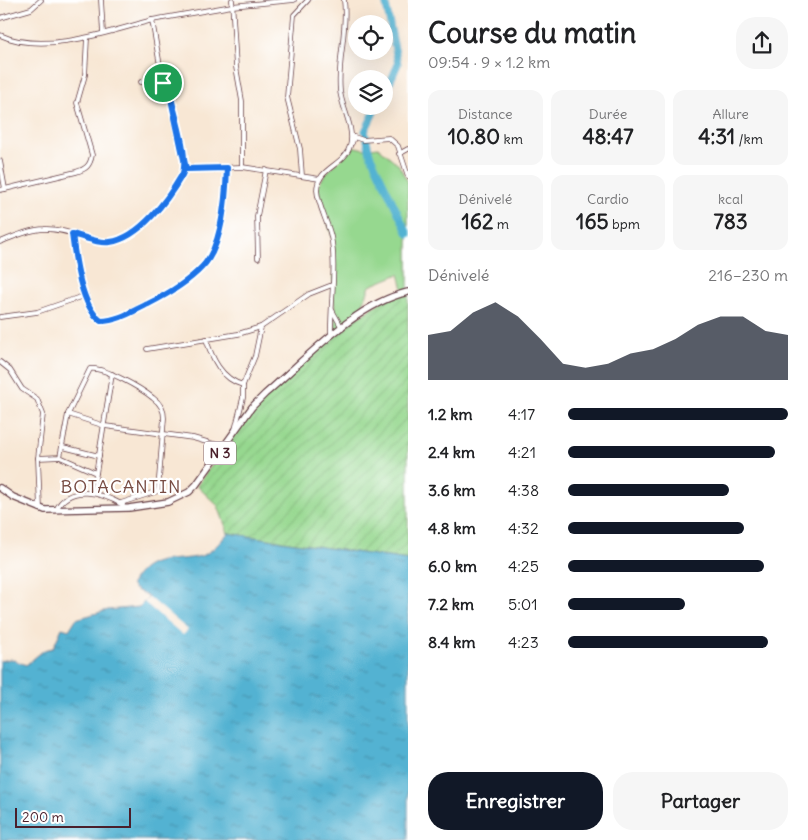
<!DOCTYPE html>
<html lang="fr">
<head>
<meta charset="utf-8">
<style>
	body { margin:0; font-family:Delius,sans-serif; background:#f6f6f6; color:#202124; height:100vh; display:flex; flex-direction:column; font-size:19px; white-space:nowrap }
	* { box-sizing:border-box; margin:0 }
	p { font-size:16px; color:#757577 }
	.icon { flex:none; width:28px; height:28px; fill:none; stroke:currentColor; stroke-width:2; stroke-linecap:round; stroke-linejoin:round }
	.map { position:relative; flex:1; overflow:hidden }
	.sheet { display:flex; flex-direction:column; background:#fff; width:400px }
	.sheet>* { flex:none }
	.tools { position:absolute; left:348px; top:15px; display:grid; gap:10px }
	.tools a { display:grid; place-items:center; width:45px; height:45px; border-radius:50%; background:#fff; box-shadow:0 5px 20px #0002; font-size:25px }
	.scale { position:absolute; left:15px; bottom:12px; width:116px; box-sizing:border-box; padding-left:5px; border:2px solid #4a1f2b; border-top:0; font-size:14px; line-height:18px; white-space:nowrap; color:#4a1f2b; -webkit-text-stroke:4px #fff; paint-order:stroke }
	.pin { position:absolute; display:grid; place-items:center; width:42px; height:42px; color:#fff; margin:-21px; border:2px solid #fff; border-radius:50%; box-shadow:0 1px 5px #0007 }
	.round { display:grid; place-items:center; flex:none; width:52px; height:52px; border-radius:20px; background:#f6f6f6 }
	.headline { display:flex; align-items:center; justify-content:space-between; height:85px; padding:0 20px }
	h1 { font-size:28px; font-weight:700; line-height:38px }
	.stats { display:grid; grid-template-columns:repeat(3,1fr); gap:8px; height:85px; padding:5px 20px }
	.stats div { display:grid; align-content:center; border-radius:12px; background:#f6f6f6; text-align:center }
	.stats b { font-size:21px; font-weight:700 }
	.stats small { font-size:14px; font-weight:400 }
	.stats p { font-size:14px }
	.chart { height:140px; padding:10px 20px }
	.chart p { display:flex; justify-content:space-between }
	.chart svg { width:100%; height:90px; margin-top:5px; fill:#111827; opacity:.7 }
	.primary-button { display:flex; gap:10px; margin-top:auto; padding:10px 20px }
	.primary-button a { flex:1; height:58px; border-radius:20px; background:#111827; color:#fff; font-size:20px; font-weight:700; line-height:58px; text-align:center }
	.primary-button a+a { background:#f6f6f6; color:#202124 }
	ul { padding:0 20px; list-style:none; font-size:16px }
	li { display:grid; grid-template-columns:80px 60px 1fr; align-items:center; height:38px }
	li i { height:12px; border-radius:6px; background:#111827 }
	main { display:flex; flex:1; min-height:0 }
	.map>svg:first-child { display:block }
</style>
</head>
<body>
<main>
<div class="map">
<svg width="408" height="840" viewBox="0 0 408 840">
	<defs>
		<pattern id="garden-furrows" width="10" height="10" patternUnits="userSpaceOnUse" patternTransform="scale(1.25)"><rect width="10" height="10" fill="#96d88f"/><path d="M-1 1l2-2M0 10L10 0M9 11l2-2" fill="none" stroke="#83b97c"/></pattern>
		<pattern id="water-ripples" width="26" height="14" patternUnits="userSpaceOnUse" patternTransform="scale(1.25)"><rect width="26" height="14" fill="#53b2d2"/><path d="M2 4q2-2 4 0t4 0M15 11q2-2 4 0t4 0" fill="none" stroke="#4790ab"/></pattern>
	</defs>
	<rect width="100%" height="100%" fill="#fff"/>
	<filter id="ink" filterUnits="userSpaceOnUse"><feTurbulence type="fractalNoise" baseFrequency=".02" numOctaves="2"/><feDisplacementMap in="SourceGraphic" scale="10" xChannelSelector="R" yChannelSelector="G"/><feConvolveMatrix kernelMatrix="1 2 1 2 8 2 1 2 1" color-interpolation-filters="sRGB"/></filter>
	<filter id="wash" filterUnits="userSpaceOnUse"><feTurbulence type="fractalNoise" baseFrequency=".0096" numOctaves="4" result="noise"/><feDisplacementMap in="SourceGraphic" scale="20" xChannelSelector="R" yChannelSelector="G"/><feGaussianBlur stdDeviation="1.12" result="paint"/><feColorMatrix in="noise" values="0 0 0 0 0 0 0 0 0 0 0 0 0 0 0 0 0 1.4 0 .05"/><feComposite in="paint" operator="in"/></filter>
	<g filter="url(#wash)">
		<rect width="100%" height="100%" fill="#f8e7d4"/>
		<!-- park -->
		<path fill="#96d88f" stroke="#707c5d" d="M352 146 364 149 378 147 398 164 408 182V291L404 293 399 274 370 286 358 317 336 333 333 286 334 243 318 191C320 171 342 163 352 146Z"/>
		<!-- garden -->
		<path fill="url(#garden-furrows)" stroke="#707c5d" d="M408 291V560L228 533 218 506 197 486 253 407 336 333 385 299Z"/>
		<!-- water -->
		<path fill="url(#water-ripples)" stroke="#4e687e" d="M228 533 408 560V840H0V661L11 659 26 665 44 650 53 648 62 628 69 630 76 619 108 610 139 607 149 597 133 588 131 584C148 553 173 563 201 556 212 552 220 542 228 533Z"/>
		<!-- pier -->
		<path fill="#f8e7d4" d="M149 597 188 630 183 635 144 602Z"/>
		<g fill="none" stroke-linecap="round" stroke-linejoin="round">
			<!-- river -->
			<g stroke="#53b2d2" stroke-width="7">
				<path d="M384 96 398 64 385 0"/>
				<path d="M377 106 365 131 370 154 408 234"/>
			</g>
		</g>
	</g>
	<g filter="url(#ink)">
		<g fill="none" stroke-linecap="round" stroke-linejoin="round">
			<!-- minor casing -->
			<g stroke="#643d44" stroke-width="5.5">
				<g id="minor">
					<path d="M101 0 103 33"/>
					<path d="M232 0 236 67 242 101V167"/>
					<path d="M0 18 31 9 41 0"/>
					<path d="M152 20 232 6 294 0"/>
					<path d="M0 35C43 55 109 32 152 20L163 83"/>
					<circle cx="168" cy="88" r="6"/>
					<path d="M141 82 162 80"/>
					<path d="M352 143 354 137 363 140 389 138 398 146 408 176"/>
					<path d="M399 154 408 149"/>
					<path d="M0 161 5 189 0 190"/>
					<path d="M186 169 242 167 320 179"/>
					<path d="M302 176 300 149 287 97 294 15 308 0"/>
					<path d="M5 189 76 172C86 169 90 166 92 155L77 103 85 75 87 38"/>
					<path d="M72 234C75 258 81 307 101 321 117 321 130 312 144 306 164 296 187 283 202 267 223 246 225 196 227 168"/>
					<path d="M0 242C13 237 30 229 44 229 64 228 84 239 103 242 134 247 173 192 186 169L170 94"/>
					<path d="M258 258 257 216 266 170"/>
					<path d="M332 310 342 328"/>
					<path d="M0 317 37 312 86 295"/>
					<path d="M331 336C330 306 337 265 331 237 328 222 318 206 317 190 317 168 345 165 350 146 355 129 342 108 340 91 337 60 348 31 344 0"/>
					<path d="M206 339C212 358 221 379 243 385"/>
					<path d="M147 349 238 334 261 327 309 294 332 285"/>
					<path d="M0 362 10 370 22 389 37 399 43 414 38 458 40 509"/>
					<path d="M68 414 105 426 193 438 224 447"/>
					<path d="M235 430 243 398V385L255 356 261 327"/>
					<path d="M63 447 99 456"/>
					<path d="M60 457 96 473"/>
					<path d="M38 458 60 457 68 414 90 369C103 366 142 389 153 398 160 403 164 409 164 418L158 491 121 503"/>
					<path d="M93 492 112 374"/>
					<path d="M56 510C70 483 102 493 123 505"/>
				</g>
			</g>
			<!-- highway casing -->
			<g stroke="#643d44" stroke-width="8">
				<path id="highway" d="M0 488 13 497 45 510 129 508 168 502 189 492 196 485 252 407 265 394C306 359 355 304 408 292"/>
			</g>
			<!-- minor -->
			<use href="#minor" stroke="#fff" stroke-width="4"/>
			<!-- highway -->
			<use href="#highway" stroke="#fff" stroke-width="5.5"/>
		</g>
	</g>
	<g fill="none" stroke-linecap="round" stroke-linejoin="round" filter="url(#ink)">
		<!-- route casing -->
		<g stroke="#fff" stroke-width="10">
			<path id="route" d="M163 83 162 90 164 93 170 94C174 111 190 161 182 175 168 199 140 238 110 242 99 244 84 237 72 234 75 258 81 307 101 321 118 321 133 311 148 304 166 295 188 282 202 267 223 246 226 196 227 168L186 169 170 94 174 87 171 82 163 83"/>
		</g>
		<!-- route -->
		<use href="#route" stroke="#1a73e8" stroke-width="6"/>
	</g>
	<g text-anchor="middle" stroke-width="4.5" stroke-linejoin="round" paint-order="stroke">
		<!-- shield labels -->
		<rect fill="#fff" stroke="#80626b" stroke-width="1" x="204" y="441.5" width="32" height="23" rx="4"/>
		<g font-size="14" font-weight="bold" fill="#4a1f2b">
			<text x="220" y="458">N 3</text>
		</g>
		<!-- quarter labels -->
		<g font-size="18" letter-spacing="1" fill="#784c43" stroke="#fff">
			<text x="121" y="493">BOTACANTIN</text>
		</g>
	</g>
</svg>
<div class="tools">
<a><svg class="icon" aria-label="locate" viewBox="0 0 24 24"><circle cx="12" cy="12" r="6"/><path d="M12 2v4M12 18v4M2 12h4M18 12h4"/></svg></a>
<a><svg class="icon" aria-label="layers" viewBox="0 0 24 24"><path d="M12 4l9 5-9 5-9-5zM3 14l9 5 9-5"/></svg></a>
</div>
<div class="scale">200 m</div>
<div class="pin" style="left:163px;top:83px;background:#1e9e55"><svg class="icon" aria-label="arrive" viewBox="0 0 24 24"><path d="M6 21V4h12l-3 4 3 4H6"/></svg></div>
</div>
<section class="sheet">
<div class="headline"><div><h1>Course du matin</h1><p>09:54 · 9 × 1.2 km</p></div><a class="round"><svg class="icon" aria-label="share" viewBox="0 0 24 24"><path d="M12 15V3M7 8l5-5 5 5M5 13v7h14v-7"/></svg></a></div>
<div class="stats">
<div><p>Distance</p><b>10.80<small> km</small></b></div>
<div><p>Durée</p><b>48:47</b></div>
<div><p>Allure</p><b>4:31<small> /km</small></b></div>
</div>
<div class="stats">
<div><p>Dénivelé</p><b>162<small> m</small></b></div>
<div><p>Cardio</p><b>165<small> bpm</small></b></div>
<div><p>kcal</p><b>783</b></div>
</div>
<div class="chart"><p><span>Dénivelé</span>216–230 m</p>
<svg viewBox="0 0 160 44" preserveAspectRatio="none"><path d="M0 44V22L10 20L20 11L30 6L40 13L50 24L60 36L70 38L80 36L90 31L100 29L110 24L120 17L130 13L140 13L150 20L160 22V44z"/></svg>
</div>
<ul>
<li><b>1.2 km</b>4:17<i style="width:100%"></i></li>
<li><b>2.4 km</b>4:21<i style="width:94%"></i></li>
<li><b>3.6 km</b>4:38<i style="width:73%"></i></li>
<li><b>4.8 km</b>4:32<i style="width:80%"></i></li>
<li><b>6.0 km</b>4:25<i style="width:89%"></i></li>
<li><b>7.2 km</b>5:01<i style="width:53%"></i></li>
<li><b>8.4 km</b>4:23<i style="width:91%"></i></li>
</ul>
<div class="primary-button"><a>Enregistrer</a><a>Partager</a></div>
</section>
</main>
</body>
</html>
